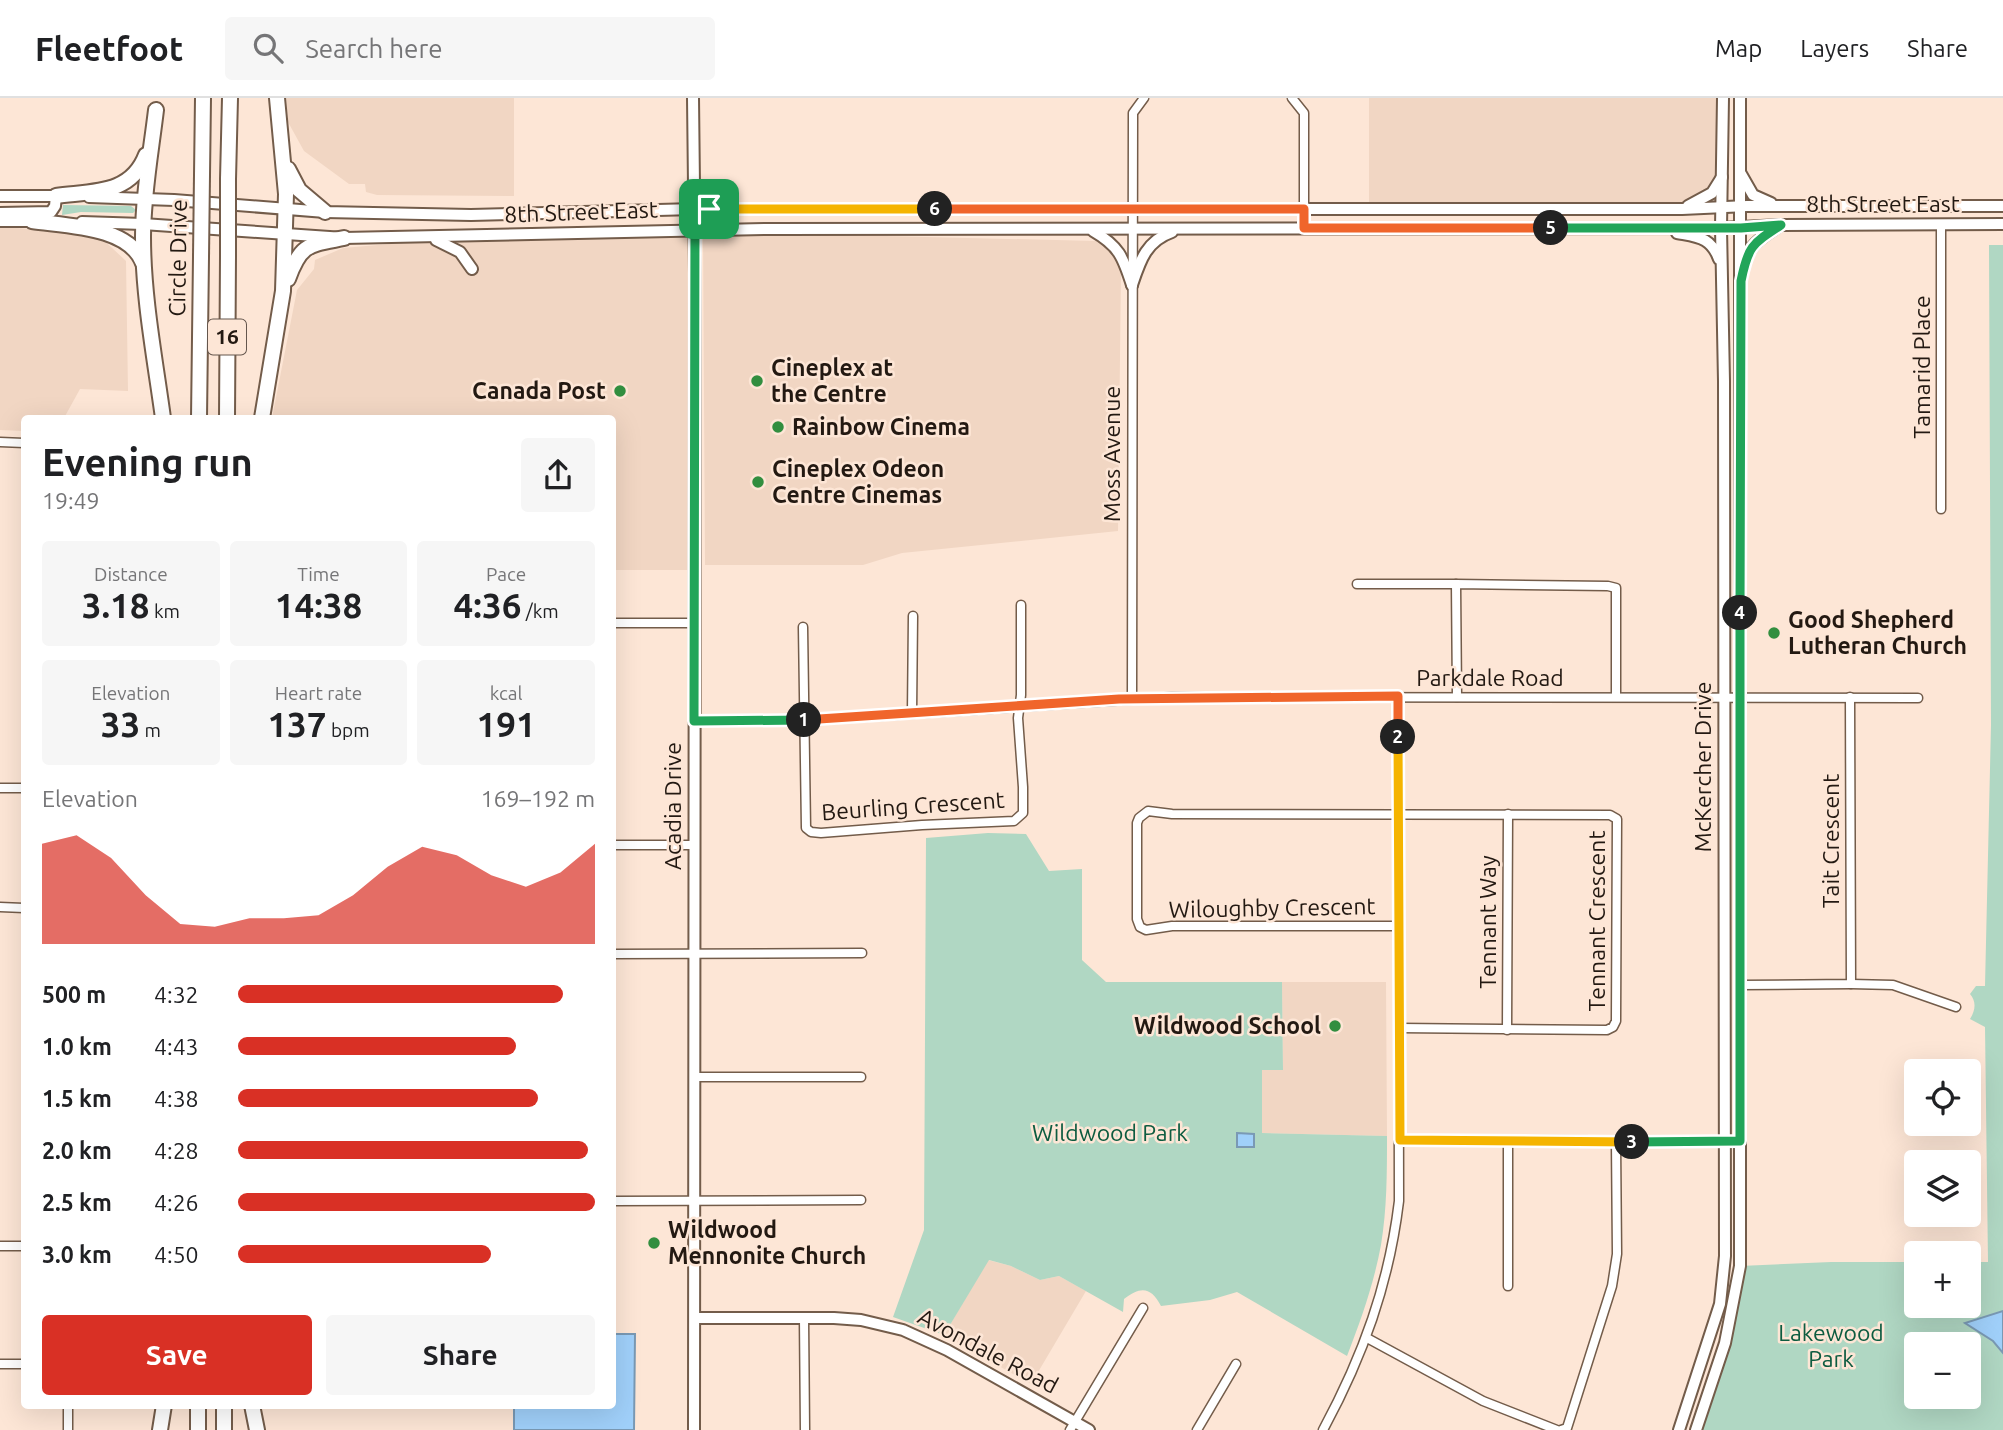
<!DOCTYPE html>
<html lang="en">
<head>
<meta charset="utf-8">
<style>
	body { margin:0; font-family:Ubuntu,sans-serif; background:#f6f6f6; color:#202124; height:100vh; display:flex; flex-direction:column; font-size:26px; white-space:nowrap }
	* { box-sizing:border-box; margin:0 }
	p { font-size:23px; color:#757577 }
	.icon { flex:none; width:38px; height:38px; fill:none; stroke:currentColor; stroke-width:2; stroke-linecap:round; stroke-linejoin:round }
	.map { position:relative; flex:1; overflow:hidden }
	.panel { position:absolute; left:21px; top:317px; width:595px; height:994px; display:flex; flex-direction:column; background:#fff; border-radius:7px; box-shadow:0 7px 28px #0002 }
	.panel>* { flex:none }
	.tools { position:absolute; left:1904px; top:961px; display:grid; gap:14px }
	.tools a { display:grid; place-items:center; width:77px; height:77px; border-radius:7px; background:#fff; box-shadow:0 7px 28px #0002; font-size:35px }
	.pin { position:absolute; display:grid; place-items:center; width:60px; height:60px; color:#fff; margin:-30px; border-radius:14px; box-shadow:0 4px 10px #0006 }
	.km { position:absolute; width:35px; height:35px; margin:-18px; border-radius:50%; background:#222; color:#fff; font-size:19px; line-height:35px; text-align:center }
	.round { display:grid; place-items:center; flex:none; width:74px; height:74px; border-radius:7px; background:#f6f6f6 }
	.head { display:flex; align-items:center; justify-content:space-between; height:119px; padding:0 21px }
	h1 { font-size:38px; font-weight:700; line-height:52px }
	.figures { display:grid; grid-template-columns:repeat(3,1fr); gap:10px; height:119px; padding:7px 21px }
	.figures div { display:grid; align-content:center; border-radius:7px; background:#f6f6f6; text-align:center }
	.figures b { font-size:35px; font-weight:700 }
	.figures small { font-size:19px; font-weight:400 }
	.figures p { font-size:19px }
	.chart { height:196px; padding:14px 21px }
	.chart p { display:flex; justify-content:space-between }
	.chart svg { width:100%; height:126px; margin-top:7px; fill:#d93025; opacity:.7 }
	.primary-button { display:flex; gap:14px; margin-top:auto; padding:14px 21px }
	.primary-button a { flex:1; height:80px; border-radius:7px; background:#d93025; color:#fff; font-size:28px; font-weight:700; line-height:80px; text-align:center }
	.primary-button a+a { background:#f6f6f6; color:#202124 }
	ul { padding:0 21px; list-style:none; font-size:23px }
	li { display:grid; grid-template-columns:112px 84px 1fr; align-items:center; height:52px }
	li i { height:18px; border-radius:9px; background:#d93025 }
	header { display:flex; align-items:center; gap:42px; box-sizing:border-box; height:98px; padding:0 35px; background:#fff; border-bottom:2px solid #e0e0e0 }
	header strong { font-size:33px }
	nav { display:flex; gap:38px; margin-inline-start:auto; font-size:24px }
	.search { width:490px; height:63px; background:#f6f6f6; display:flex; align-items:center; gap:18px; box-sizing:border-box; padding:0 24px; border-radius:7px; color:#757577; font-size:26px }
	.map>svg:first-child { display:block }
</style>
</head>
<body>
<header>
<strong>Fleetfoot</strong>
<div class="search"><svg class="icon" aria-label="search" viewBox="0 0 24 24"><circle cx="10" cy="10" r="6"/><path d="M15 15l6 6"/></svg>Search here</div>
<nav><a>Map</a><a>Layers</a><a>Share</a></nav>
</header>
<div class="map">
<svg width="2003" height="1332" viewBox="0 0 2003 1332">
	<rect width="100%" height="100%" fill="#fde6d6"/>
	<!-- built -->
	<g fill="#f1d6c3">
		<path d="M286 0H514V98L377 97 366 94 365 86H349L304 53 288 24Z"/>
		<path d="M1369 0H1723L1722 79 1712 95 1682 111H1369Z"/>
		<path d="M0 129 96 135 126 163 128 293 80 291 64 320H24V333L0 332Z"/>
		<path d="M695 132 693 472H613L612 320H272L297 192 314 171 315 162 343 150 471 139Z"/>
		<path d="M703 132 715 134 1096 143 1110 150 1121 171 1118 433 902 455 863 467H705Z"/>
		<path d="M1282 884H1386L1387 1038 1262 1035V972L1283 971Z"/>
		<path d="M988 1162 1011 1168 1040 1182 1059 1178 1086 1193 1031 1286 944 1237Z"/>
	</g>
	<!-- green -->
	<g fill="#b0d7c3" fill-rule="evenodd">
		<path d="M63 107 131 108 136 112 133 115 81 114 62 117Z"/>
		<path d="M1989 147H2003V1332H1696L1740 1168 1831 1164H1916V1208H1969V1164H1988L1985 929 1970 921C1975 913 1977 904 1970 896L1976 888H1985L1991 627ZM1916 1246H1969V1298H1916Z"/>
		<path d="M988 735 1026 736 1049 773 1082 771V862L1106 884H1282L1283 972H1262V1035L1387 1038C1387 1075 1387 1111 1381 1147 1374 1185 1361 1222 1347 1258L1237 1194 1210 1202 1161 1208C1151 1189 1141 1188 1124 1201L1123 1214 1059 1178 1040 1182 1011 1168 989 1162 944 1237 893 1219 924 1132 926 740Z"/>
	</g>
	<!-- water -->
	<g fill="#a0d0fa" stroke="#7a99b4" stroke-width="2">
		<path d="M1237 1035 1254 1036V1049H1237Z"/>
		<path d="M2003 1213V1255L1993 1243 1965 1225Z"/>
		<path d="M613 1236H635L634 1332H514V1307H612Z"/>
	</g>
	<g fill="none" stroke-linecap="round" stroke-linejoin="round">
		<!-- street casing -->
		<g stroke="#735c4a" stroke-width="11">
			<g id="street">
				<path d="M1292 0 1304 15V130"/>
				<path d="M1941 127V411"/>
				<path d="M0 344 24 345"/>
				<path d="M1357 486H1456"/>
				<path d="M612 525H693"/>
				<path d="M803 529 806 730 811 734 821 735 922 727 1014 723 1023 715V689L1018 620 1021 597V507"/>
				<path d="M1457 599 1456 486 1608 488 1616 490V599"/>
				<path d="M1132 601 1133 15 1144 0"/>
				<path d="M912 615 913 518"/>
				<path d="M694 623 814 622 1172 599 1918 600"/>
				<path d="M0 690H24"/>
				<path d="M612 747H694"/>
				<path d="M0 809 24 810"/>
				<path d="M1398 828H1172L1146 832 1140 829 1137 821V725L1139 720 1148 713 1172 716 1610 717 1617 721 1616 923 1613 929 1607 932 1399 930"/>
				<path d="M612 856 862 855"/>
				<path d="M1851 886 1893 887 1956 909"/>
				<path d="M1740 887 1851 886 1850 599"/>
				<path d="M1507 932 1508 716"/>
				<path d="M694 979H861"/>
				<path d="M1400 1042 1740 1043"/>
				<path d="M612 1103 861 1102"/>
				<path d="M0 1148H24"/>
				<path d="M1508 1188V1043"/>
				<path d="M804 1220 805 1332"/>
				<path d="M1367 1240 1483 1303 1557 1332"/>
				<path d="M0 1266H24"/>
				<path d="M68 1307V1332"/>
				<path d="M1070 1332 1143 1210"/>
				<path d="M1197 1332 1236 1266"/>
				<path d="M1323 1332C1363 1258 1389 1186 1399 1103L1398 599"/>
				<path d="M1561 1332 1567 1330 1612 1188 1617 1156 1616 1044"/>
			</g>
		</g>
		<!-- secondary casing -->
		<g stroke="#735c4a" stroke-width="14">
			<g id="secondary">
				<path d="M693 0 695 175 694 1332"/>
				<path d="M1741 76 1753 97 1771 105"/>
				<path d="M0 98H62"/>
				<path d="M89 99 174 102 325 114 471 117 695 111H1682L1747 108H2003"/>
				<path d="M1688 108 1712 95 1722 79"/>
				<path d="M0 115 51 114 55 108 56 98"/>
				<path d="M0 123H38"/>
				<path d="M82 124 143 126 344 140 766 131 1721 130 1781 127 2003 126"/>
				<path d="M1093 133C1119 148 1123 159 1132 187"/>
				<path d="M1677 135C1698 139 1711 139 1719 161"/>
				<path d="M436 142 460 154 472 171"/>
				<path d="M1744 166C1749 146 1763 139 1779 128"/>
				<path d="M1132 187C1140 163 1146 143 1172 134"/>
				<path d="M695 1220H834L861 1222 903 1232 947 1252 1089 1332"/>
				<path d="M1679 1332 1720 1206 1725 1158 1724 283 1721 130 1723 0"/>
				<path d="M1696 1332 1725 1245 1740 1168V0"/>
			</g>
		</g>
		<!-- highway casing -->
		<g stroke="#735c4a" stroke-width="18">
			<g id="highway">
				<path d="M156 12C151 54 143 97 143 139 143 199 155 261 163 320"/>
				<path d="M288 71 299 92 325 114"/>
				<path d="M202 77 203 0"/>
				<path d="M228 81 230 0"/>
				<path d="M56 98C92 93 131 97 146 57"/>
				<path d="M32 123C66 128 129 128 143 165"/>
				<path d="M288 181C301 145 309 147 344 140"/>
				<path d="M199 320 201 159"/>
				<path d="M227 320 228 158"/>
				<path d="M262 320 283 193 286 96 277 0"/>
				<path d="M198 1307V1332"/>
				<path d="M252 1307 257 1332"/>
				<path d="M160 1332 164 1307"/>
				<path d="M224 1332V1307"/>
			</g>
		</g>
		<!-- street -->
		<use href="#street" stroke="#fff" stroke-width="8"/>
		<!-- secondary -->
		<use href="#secondary" stroke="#fff" stroke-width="10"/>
		<!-- highway -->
		<use href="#highway" stroke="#fff" stroke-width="14"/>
		<!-- highway-bridge casing -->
		<g stroke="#735c4a" stroke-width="18" stroke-linecap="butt">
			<g id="highway-bridge">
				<path d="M228 81V158"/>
				<path d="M201 159 202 77"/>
			</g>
		</g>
		<!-- highway-bridge -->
		<use href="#highway-bridge" stroke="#fff" stroke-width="14"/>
	</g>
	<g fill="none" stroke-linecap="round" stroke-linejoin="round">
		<!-- split-1 casing -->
		<g stroke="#fff" stroke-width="14">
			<path id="split-1" d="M709 111H695L694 623 804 622"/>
		</g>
		<!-- split-2 casing -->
		<g stroke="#fff" stroke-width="14">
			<path id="split-2" d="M804 622 1119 601 1398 598V639"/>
		</g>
		<!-- split-3 casing -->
		<g stroke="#fff" stroke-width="14">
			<path id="split-3" d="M1398 639 1400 1042 1632 1044"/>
		</g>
		<!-- split-4 casing -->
		<g stroke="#fff" stroke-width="14">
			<path id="split-4" d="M1632 1044 1740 1043V515"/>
		</g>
		<!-- split-5 casing -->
		<g stroke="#fff" stroke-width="14">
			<path id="split-5" d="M1551 130H1741L1781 127C1752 146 1748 148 1741 183L1740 515"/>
		</g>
		<!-- split-6 casing -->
		<g stroke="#fff" stroke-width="14">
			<path id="split-6" d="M935 111H1304V130H1551"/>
		</g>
		<!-- split-7 casing -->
		<g stroke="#fff" stroke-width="14">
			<path id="split-7" d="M709 111H935"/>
		</g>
		<!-- split-1 -->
		<use href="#split-1" stroke="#22a559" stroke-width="9"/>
		<!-- split-2 -->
		<use href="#split-2" stroke="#f0652b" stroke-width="9"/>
		<!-- split-3 -->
		<use href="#split-3" stroke="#f5b400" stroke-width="9"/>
		<!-- split-4 -->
		<use href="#split-4" stroke="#22a559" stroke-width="9"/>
		<!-- split-5 -->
		<use href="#split-5" stroke="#22a559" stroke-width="9"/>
		<!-- split-6 -->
		<use href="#split-6" stroke="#f0652b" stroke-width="9"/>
		<!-- split-7 -->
		<use href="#split-7" stroke="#f5b400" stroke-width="9"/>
	</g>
	<!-- markers -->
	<g fill="#328e3f" stroke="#fde6d6" stroke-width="2.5">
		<circle cx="757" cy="283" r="7"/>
		<circle cx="620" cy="293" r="7"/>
		<circle cx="778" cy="329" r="7"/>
		<circle cx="758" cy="384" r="7"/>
		<circle cx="1774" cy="535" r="7"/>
		<circle cx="1335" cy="928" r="7"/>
		<circle cx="654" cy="1145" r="7"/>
	</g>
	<g text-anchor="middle" stroke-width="5" stroke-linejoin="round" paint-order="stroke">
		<!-- shield labels -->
		<rect fill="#fde6d6" stroke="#64564d" stroke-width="2" x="208" y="221.5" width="38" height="35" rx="5"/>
		<g font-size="21" font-weight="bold" fill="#231912">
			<text x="227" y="246">16</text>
		</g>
		<!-- street labels -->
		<g font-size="23" fill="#231912" stroke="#fde6d6">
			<text x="1883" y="114">8th Street East</text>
			<text transform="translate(581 114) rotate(-2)" y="8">8th Street East</text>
			<text transform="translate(178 160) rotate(-89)" y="8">Circle Drive</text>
			<text transform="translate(1922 269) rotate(-90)" y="8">Tamarid Place</text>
			<text transform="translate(1112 356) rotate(-90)" y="8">Moss Avenue</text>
			<text x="1490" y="588">Parkdale Road</text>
			<text transform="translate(1703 669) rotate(-90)" y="8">McKercher Drive</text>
			<text transform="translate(673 708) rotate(-90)" y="8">Acadia Drive</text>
			<text transform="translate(913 708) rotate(-4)" y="8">Beurling Crescent</text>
			<text transform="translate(1831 743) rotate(-90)" y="8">Tait Crescent</text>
			<text transform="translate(1272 810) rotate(-1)" y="8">Wiloughby Crescent</text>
			<text transform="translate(1597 823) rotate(-90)" y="8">Tennant Crescent</text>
			<text transform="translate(1488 824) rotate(-90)" y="8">Tennant Way</text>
			<text transform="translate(988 1253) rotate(28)" y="8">Avondale Road</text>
		</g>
		<!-- poi labels -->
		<g font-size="23" font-weight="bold" fill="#231912" stroke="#fde6d6" text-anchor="start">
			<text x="771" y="278">Cineplex at<tspan x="771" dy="26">the Centre</tspan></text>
			<text x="606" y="301" text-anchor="end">Canada Post</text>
			<text x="792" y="337">Rainbow Cinema</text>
			<text x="772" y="379">Cineplex Odeon<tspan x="772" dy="26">Centre Cinemas</tspan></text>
			<text x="1788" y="530">Good Shepherd<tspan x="1788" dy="26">Lutheran Church</tspan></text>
			<text x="1321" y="936" text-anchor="end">Wildwood School</text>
			<text x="668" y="1140">Wildwood<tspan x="668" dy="26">Mennonite Church</tspan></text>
		</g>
		<!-- park labels -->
		<g font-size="23" fill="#0d5c40" stroke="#fde6d6">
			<text x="1110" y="1043">Wildwood Park</text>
			<text x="1831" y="1243">Lakewood<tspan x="1831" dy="26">Park</tspan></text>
		</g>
	</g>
</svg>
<div class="tools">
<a><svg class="icon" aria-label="locate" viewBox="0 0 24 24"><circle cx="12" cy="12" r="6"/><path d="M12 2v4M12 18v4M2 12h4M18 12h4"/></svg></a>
<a><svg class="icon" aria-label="layers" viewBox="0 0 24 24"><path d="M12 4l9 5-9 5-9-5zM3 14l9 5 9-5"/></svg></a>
<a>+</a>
<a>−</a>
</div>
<div class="pin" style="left:709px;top:111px;background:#1e9e55"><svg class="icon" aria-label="arrive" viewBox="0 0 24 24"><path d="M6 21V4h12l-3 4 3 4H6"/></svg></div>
<b class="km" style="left:804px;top:622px">1</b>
<b class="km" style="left:1398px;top:639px">2</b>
<b class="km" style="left:1632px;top:1044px">3</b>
<b class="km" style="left:1740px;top:515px">4</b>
<b class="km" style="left:1551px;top:130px">5</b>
<b class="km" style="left:935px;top:111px">6</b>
<section class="panel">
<div class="head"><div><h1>Evening run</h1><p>19:49</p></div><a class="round"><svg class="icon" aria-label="share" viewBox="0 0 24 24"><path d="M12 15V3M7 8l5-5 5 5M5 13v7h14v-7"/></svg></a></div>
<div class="figures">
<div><p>Distance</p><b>3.18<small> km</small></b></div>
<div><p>Time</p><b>14:38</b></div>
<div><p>Pace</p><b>4:36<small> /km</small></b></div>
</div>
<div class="figures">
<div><p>Elevation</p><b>33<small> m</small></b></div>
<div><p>Heart rate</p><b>137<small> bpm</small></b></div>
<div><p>kcal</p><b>191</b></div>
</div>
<div class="chart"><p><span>Elevation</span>169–192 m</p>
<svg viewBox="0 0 160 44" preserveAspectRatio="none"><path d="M0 44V9L10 6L20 14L30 27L40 37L50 38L60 35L70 35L80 34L90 27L100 17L110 10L120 13L130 20L140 24L150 19L160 9V44z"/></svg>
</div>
<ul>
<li><b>500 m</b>4:32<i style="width:91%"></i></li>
<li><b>1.0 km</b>4:43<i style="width:78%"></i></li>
<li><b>1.5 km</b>4:38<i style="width:84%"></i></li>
<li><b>2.0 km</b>4:28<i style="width:98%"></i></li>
<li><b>2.5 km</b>4:26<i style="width:100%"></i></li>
<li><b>3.0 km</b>4:50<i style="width:71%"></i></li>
</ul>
<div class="primary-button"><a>Save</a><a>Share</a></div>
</section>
</div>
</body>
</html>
